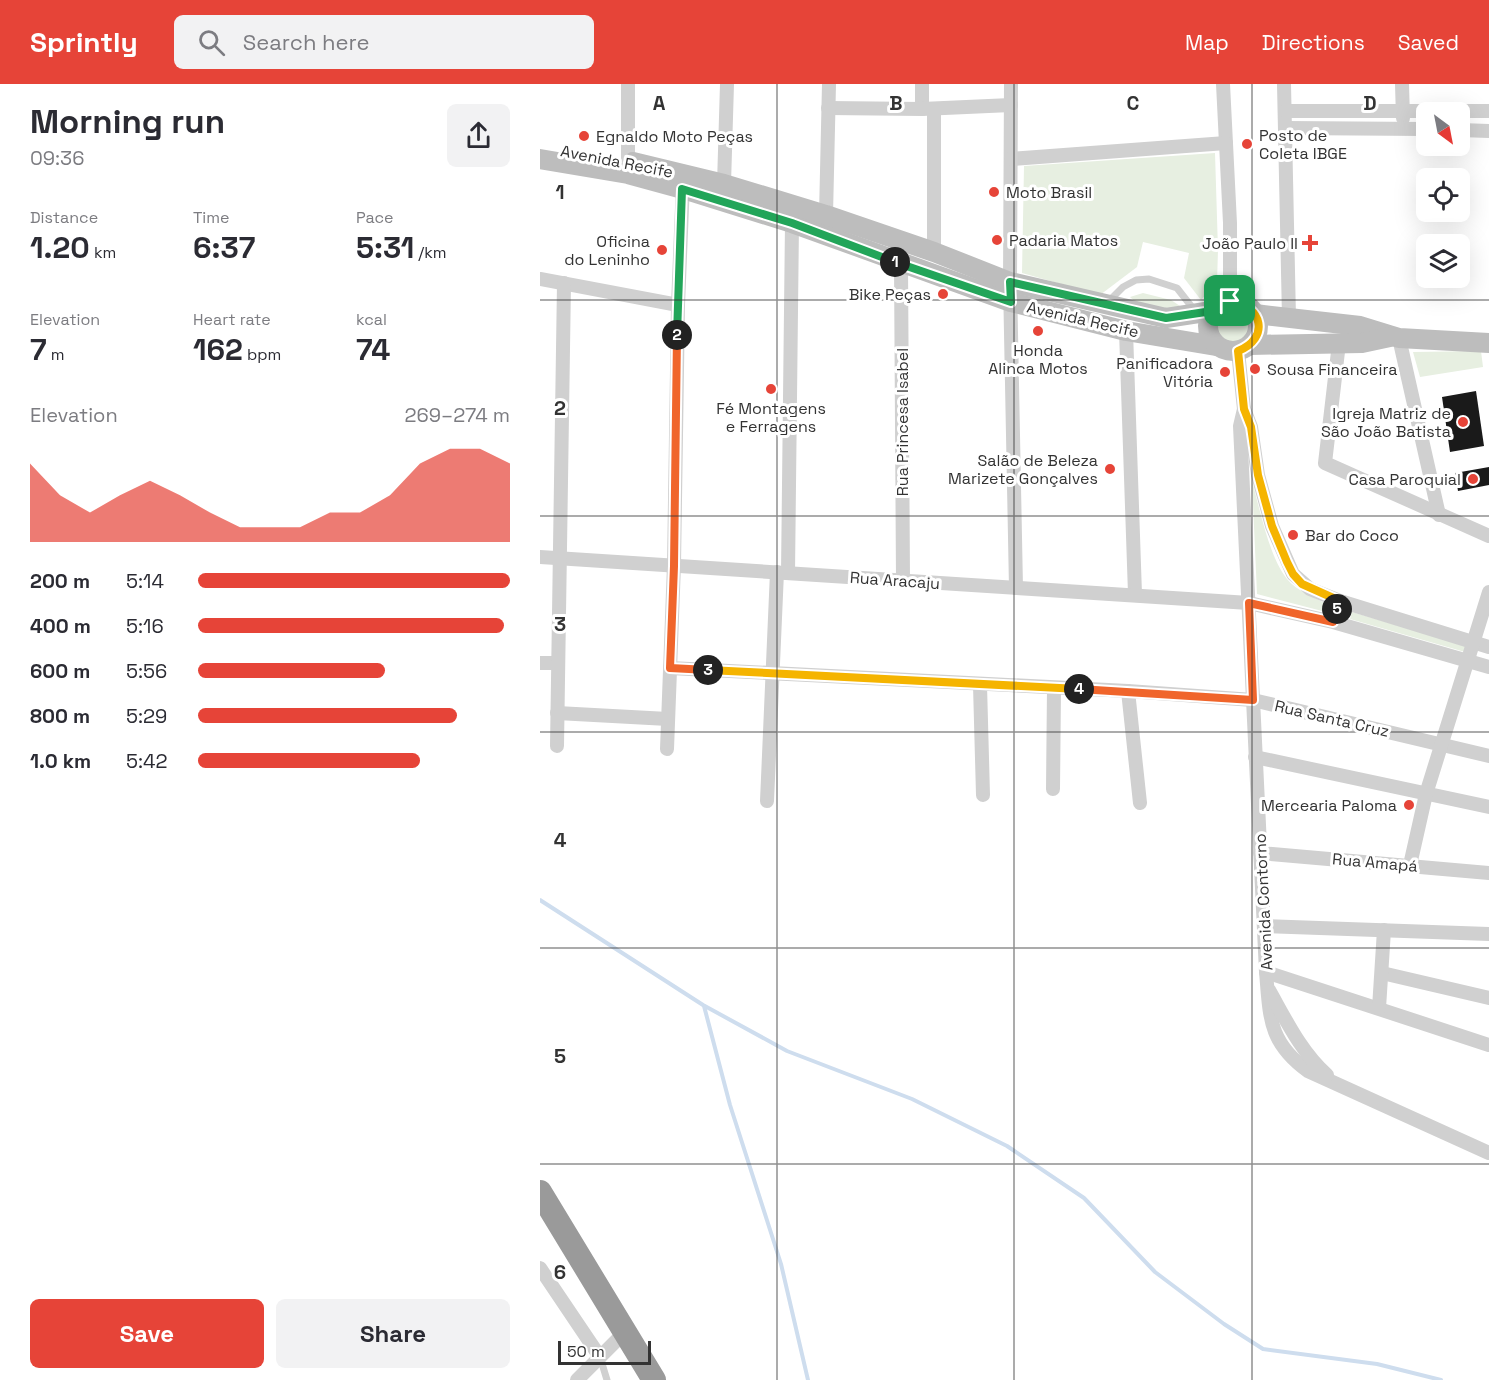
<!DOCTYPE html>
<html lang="en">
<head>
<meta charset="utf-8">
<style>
	body { margin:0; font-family:"Space Grotesk",sans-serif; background:#f2f2f3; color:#2b2b33; height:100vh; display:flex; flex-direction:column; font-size:22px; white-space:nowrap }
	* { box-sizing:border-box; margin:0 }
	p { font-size:20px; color:#7c7c81 }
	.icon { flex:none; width:33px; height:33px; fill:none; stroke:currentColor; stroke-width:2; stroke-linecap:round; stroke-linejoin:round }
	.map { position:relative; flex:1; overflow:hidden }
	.sheet { display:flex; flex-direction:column; background:#fff; width:540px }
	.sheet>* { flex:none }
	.needle { width:39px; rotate:148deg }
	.controls { position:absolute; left:876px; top:18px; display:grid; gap:12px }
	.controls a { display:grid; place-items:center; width:54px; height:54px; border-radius:9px; background:#fff; box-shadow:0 6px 24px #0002; font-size:30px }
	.scale { position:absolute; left:18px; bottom:15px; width:93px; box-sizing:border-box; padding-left:6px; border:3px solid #333; border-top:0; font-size:16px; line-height:21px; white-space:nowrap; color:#333; -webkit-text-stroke:4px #fff; paint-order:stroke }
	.pin { position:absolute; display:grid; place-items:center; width:51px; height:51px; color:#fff; margin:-26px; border-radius:12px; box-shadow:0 3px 9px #0006 }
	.km { position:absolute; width:30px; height:30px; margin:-15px; border-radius:50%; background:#222; color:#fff; font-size:16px; line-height:30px; text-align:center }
	.round { display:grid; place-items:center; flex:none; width:63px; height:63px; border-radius:9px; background:#f2f2f3 }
	.head { display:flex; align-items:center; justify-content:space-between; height:102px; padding:0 30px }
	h1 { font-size:33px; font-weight:700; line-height:45px }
	.metrics { display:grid; grid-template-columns:repeat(3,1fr); gap:9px; height:102px; padding:6px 30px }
	.metrics div { display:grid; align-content:center }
	.metrics b { font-size:30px; font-weight:700 }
	.metrics small { font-size:16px; font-weight:400 }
	.metrics p { font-size:16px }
	.chart { height:168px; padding:12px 30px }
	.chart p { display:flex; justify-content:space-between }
	.chart svg { width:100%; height:108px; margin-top:6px; fill:#e64438; opacity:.7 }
	.action { display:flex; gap:12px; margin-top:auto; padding:12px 30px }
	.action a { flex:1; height:69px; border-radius:9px; background:#e64438; color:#fff; font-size:24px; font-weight:700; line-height:69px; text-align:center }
	.action a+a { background:#f2f2f3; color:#2b2b33 }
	ul { padding:0 30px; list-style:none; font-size:20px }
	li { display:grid; grid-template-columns:96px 72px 1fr; align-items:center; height:45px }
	li i { height:15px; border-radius:8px; background:#e64438 }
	header { display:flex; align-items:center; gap:36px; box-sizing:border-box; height:84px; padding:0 30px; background:#e64438; color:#fff }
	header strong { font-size:28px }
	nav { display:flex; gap:33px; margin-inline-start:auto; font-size:21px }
	.search { width:420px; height:54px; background:#f2f2f3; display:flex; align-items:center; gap:15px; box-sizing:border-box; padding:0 21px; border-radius:9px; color:#7c7c81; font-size:22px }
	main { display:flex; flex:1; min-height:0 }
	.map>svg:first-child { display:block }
</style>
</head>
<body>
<header>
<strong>Sprintly</strong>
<div class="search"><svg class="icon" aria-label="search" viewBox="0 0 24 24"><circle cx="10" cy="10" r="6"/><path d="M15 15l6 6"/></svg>Search here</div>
<nav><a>Map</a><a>Directions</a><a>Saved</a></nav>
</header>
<main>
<section class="sheet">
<div class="head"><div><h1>Morning run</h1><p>09:36</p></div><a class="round"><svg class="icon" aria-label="share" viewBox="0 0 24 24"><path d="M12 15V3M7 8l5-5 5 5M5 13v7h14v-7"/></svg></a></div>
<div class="metrics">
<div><p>Distance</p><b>1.20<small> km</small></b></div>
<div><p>Time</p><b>6:37</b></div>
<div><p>Pace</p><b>5:31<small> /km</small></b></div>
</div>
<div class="metrics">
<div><p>Elevation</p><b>7<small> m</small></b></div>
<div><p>Heart rate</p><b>162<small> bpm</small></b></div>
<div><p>kcal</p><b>74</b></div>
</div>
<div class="chart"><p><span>Elevation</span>269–274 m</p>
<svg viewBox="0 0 160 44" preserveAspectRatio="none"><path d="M0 44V12L10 25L20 32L30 25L40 19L50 25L60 32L70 38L80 38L90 38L100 32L110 32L120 25L130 12L140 6L150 6L160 12V44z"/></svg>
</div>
<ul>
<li><b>200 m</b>5:14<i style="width:100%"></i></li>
<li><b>400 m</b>5:16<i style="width:98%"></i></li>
<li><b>600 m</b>5:56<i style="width:60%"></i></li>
<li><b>800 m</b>5:29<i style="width:83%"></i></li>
<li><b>1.0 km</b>5:42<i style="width:71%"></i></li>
</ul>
<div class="action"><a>Save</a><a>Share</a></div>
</section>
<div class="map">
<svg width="949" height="1296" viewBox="0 0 949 1296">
	<rect width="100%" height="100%" fill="#fff"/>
	<!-- green -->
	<g fill="#e7efe1">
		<path d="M675 69 678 166 677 198 661 216 644 194 649 169 603 158 597 183 560 211 482 189 484 82Z"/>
		<path d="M603 209 631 216 643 224C626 227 602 226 590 213Z"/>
		<circle cx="692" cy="242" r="17"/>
		<path d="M941 267 943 283 880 293 873 268Z"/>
		<path d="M712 397C720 425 729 473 747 495 757 507 773 513 787 520L786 528 717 510Z"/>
		<path d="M812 528 927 562 925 568 810 535Z"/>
	</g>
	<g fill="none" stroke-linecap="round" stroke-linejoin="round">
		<!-- stream -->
		<g stroke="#ceddee" stroke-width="4">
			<path d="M0 816 163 921 247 967 372 1015 467 1062 544 1114 615 1188 684 1240 723 1265 837 1280 901 1296"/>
			<path d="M164 922 190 1021 241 1180 268 1296"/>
		</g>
	</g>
	<!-- building -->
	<g fill="#1a1a1a">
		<path d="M936 307 944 362 910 368 902 313Z"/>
		<path d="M949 383V401L918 407 915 389Z"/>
	</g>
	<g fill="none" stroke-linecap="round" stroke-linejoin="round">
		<!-- lane -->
		<g stroke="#d0d0d0" stroke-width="7">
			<path d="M569 217 583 203 596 196 609 195 637 204 655 227"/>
			<path d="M60 1273 67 1296"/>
		</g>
		<!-- street -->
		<g stroke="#d0d0d0" stroke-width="14">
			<path d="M382 0V25"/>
			<path d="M471 0 470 198 476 504"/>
			<path d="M683 0 690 139V217"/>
			<path d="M744 0 749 234"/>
			<path d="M862 0 863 34"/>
			<path d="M288 24 382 25 471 21"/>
			<path d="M745 27H949"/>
			<path d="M746 44 886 45"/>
			<path d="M920 46 949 47"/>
			<path d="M471 75 686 59"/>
			<path d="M88 87V0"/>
			<path d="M184 100 187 0"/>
			<path d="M286 131 289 0"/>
			<path d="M394 168V25"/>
			<path d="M361 180 363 496"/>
			<path d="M0 195 138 221"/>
			<path d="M586 247 595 510"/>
			<path d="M859 254 899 431"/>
			<path d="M799 259 785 379 949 452"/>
			<path d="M698 267 704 325 711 343 718 391 732 442 753 490 770 505 800 517 949 563"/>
			<path d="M704 325 700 342 726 888C730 933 728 958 768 987L949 1069"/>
			<path d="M0 473 709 519 793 538 949 583"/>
			<path d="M248 489 252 139"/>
			<path d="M0 579H18"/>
			<path d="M130 584 588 607 713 616 949 672"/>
			<path d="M440 601 443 711"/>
			<path d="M588 607 600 719"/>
			<path d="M17 629 128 635"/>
			<path d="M17 662 24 199"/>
			<path d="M127 665 134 481 138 221 143 99"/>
			<path d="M715 673 949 723"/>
			<path d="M513 705 514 604"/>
			<path d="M227 717 237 488"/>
			<path d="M720 769 949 789"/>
			<path d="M870 781 886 710 949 508"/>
			<path d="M724 842 949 850"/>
			<path d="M726 888 949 961"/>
			<path d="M842 889 949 914"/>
			<path d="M729 906C746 936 761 968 787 991"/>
			<path d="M839 924 844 846"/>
			<path d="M0 1184 60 1273"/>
			<path d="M37 1296 85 1248"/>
		</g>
		<!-- secondary -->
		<g stroke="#bdbdbd" stroke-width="20">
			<path d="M0 75 88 90 143 105 252 139 471 218 586 247 676 262"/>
			<path d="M93 78 184 100 286 131 394 168 470 198 626 234 672 227"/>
			<circle cx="693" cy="242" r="25"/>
			<path d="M715 230 820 242 859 254 949 259"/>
			<path d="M710 261 822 259 850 253"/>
		</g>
		<!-- highway -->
		<path stroke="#9a9a9a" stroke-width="24" d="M0 1108 114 1296"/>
	</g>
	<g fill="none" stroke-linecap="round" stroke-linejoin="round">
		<!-- split-1 casing -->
		<g stroke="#fff" stroke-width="12">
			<path id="split-1" d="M355 178 471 218 470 198 626 234 672 227 682 219 690 217"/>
		</g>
		<!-- split-2 casing -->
		<g stroke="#fff" stroke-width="12">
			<path id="split-2" d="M137 251 142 105 252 139 355 178"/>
		</g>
		<!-- split-3 casing -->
		<g stroke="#fff" stroke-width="12">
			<path id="split-3" d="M137 251 134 482 130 584 168 586"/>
		</g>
		<!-- split-4 casing -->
		<g stroke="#fff" stroke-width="12">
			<path id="split-4" d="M168 586 539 605"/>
		</g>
		<!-- split-5 casing -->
		<g stroke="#fff" stroke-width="12">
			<path id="split-5" d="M539 605 713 616 709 519 793 538 797 525"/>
		</g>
		<!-- split-6 casing -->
		<g stroke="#fff" stroke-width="12">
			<path id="split-6" d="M690 217C723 222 730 254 698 267L704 325 711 343 718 391 732 442 747 478 753 490 762 500 800 517 797 525"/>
		</g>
		<!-- split-1 -->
		<use href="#split-1" stroke="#22a559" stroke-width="8"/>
		<!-- split-2 -->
		<use href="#split-2" stroke="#22a559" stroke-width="8"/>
		<!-- split-3 -->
		<use href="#split-3" stroke="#f0652b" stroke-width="8"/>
		<!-- split-4 -->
		<use href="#split-4" stroke="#f5b400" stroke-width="8"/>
		<!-- split-5 -->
		<use href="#split-5" stroke="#f0652b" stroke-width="8"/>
		<!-- split-6 -->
		<use href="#split-6" stroke="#f5b400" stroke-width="8"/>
	</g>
	<!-- grid -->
	<path fill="none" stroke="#333" stroke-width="1.5" stroke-opacity="0.55" d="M237 0V1296M474 0V1296M712 0V1296M0 216H949M0 432H949M0 648H949M0 864H949M0 1080H949"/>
	<!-- markers -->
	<g fill="#e64438" stroke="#fff" stroke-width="2">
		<circle cx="44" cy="52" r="6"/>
		<circle cx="707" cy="60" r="6"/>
		<circle cx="454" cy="108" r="6"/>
		<circle cx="457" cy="156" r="6"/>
		<path d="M767 150h6v6h6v6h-6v6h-6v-6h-6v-6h6z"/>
		<circle cx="122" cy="166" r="6"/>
		<circle cx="403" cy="210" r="6"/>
		<circle cx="498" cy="247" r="6"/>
		<circle cx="715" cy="285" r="6"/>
		<circle cx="685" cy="288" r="6"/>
		<circle cx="231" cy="305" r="6"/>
		<circle cx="923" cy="338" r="6"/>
		<circle cx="570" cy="385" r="6"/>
		<circle cx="933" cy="395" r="6"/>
		<circle cx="753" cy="451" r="6"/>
		<circle cx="869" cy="721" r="6"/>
	</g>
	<g text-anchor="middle" stroke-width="6" stroke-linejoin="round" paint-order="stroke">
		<!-- poi labels -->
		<g font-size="16" fill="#333" stroke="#fff" text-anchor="end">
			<text x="719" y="57" text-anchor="start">Posto de<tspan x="719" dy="18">Coleta IBGE</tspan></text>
			<text x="56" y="58" text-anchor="start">Egnaldo Moto Peças</text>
			<text x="466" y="114" text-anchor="start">Moto Brasil</text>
			<text x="469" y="162" text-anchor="start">Padaria Matos</text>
			<text x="110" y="163">Oficina<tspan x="110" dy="18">do Leninho</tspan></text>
			<text x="758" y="165">João Paulo II</text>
			<text x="391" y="216">Bike Peças</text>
			<text x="498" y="272" text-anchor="middle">Honda<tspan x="498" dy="18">Alinca Motos</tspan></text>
			<text x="673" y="285">Panificadora<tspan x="673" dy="18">Vitória</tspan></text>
			<text x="727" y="291" text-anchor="start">Sousa Financeira</text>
			<text x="231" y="330" text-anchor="middle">Fé Montagens<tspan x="231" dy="18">e Ferragens</tspan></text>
			<text x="911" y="335">Igreja Matriz de<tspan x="911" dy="18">São João Batista</tspan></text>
			<text x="558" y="382">Salão de Beleza<tspan x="558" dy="18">Marizete Gonçalves</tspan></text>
			<text x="921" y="401">Casa Paroquial</text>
			<text x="765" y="457" text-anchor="start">Bar do Coco</text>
			<text x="857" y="727">Mercearia Paloma</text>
		</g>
		<!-- street labels -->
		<g font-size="16" fill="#333" stroke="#fff">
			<text transform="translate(77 77) rotate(11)" y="6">Avenida Recife</text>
			<text transform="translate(543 235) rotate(13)" y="6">Avenida Recife</text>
			<text transform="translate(362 338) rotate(-90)" y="6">Rua Princesa Isabel</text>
			<text transform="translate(355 496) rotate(4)" y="6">Rua Aracaju</text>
			<text transform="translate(792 634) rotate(13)" y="6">Rua Santa Cruz</text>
			<text transform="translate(835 778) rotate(5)" y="6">Rua Amapá</text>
			<text transform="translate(723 818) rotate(-93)" y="6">Avenida Contorno</text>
		</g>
	</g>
	<g font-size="20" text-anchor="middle" font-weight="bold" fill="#333" stroke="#fff" stroke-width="6" stroke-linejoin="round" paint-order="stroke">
		<text x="119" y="26">A</text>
		<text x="356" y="26">B</text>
		<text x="593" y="26">C</text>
		<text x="830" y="26">D</text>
		<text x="20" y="115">1</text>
		<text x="20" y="331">2</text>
		<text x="20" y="547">3</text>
		<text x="20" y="763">4</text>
		<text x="20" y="979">5</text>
		<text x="20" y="1195">6</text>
	</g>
</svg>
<div class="controls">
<a><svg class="needle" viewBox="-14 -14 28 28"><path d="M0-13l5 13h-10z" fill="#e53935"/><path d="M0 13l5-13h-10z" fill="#7c7c81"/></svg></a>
<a><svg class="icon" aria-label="locate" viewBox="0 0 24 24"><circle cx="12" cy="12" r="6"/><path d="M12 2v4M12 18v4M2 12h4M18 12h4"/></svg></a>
<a><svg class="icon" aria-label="layers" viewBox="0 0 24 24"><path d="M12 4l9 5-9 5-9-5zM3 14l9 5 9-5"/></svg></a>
</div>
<div class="scale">50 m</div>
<div class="pin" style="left:690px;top:217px;background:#1e9e55"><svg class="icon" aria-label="arrive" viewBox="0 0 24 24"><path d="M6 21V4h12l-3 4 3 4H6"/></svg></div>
<b class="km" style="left:355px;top:178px">1</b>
<b class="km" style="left:137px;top:251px">2</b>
<b class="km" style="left:168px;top:586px">3</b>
<b class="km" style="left:539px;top:605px">4</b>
<b class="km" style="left:797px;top:525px">5</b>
</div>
</main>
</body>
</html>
